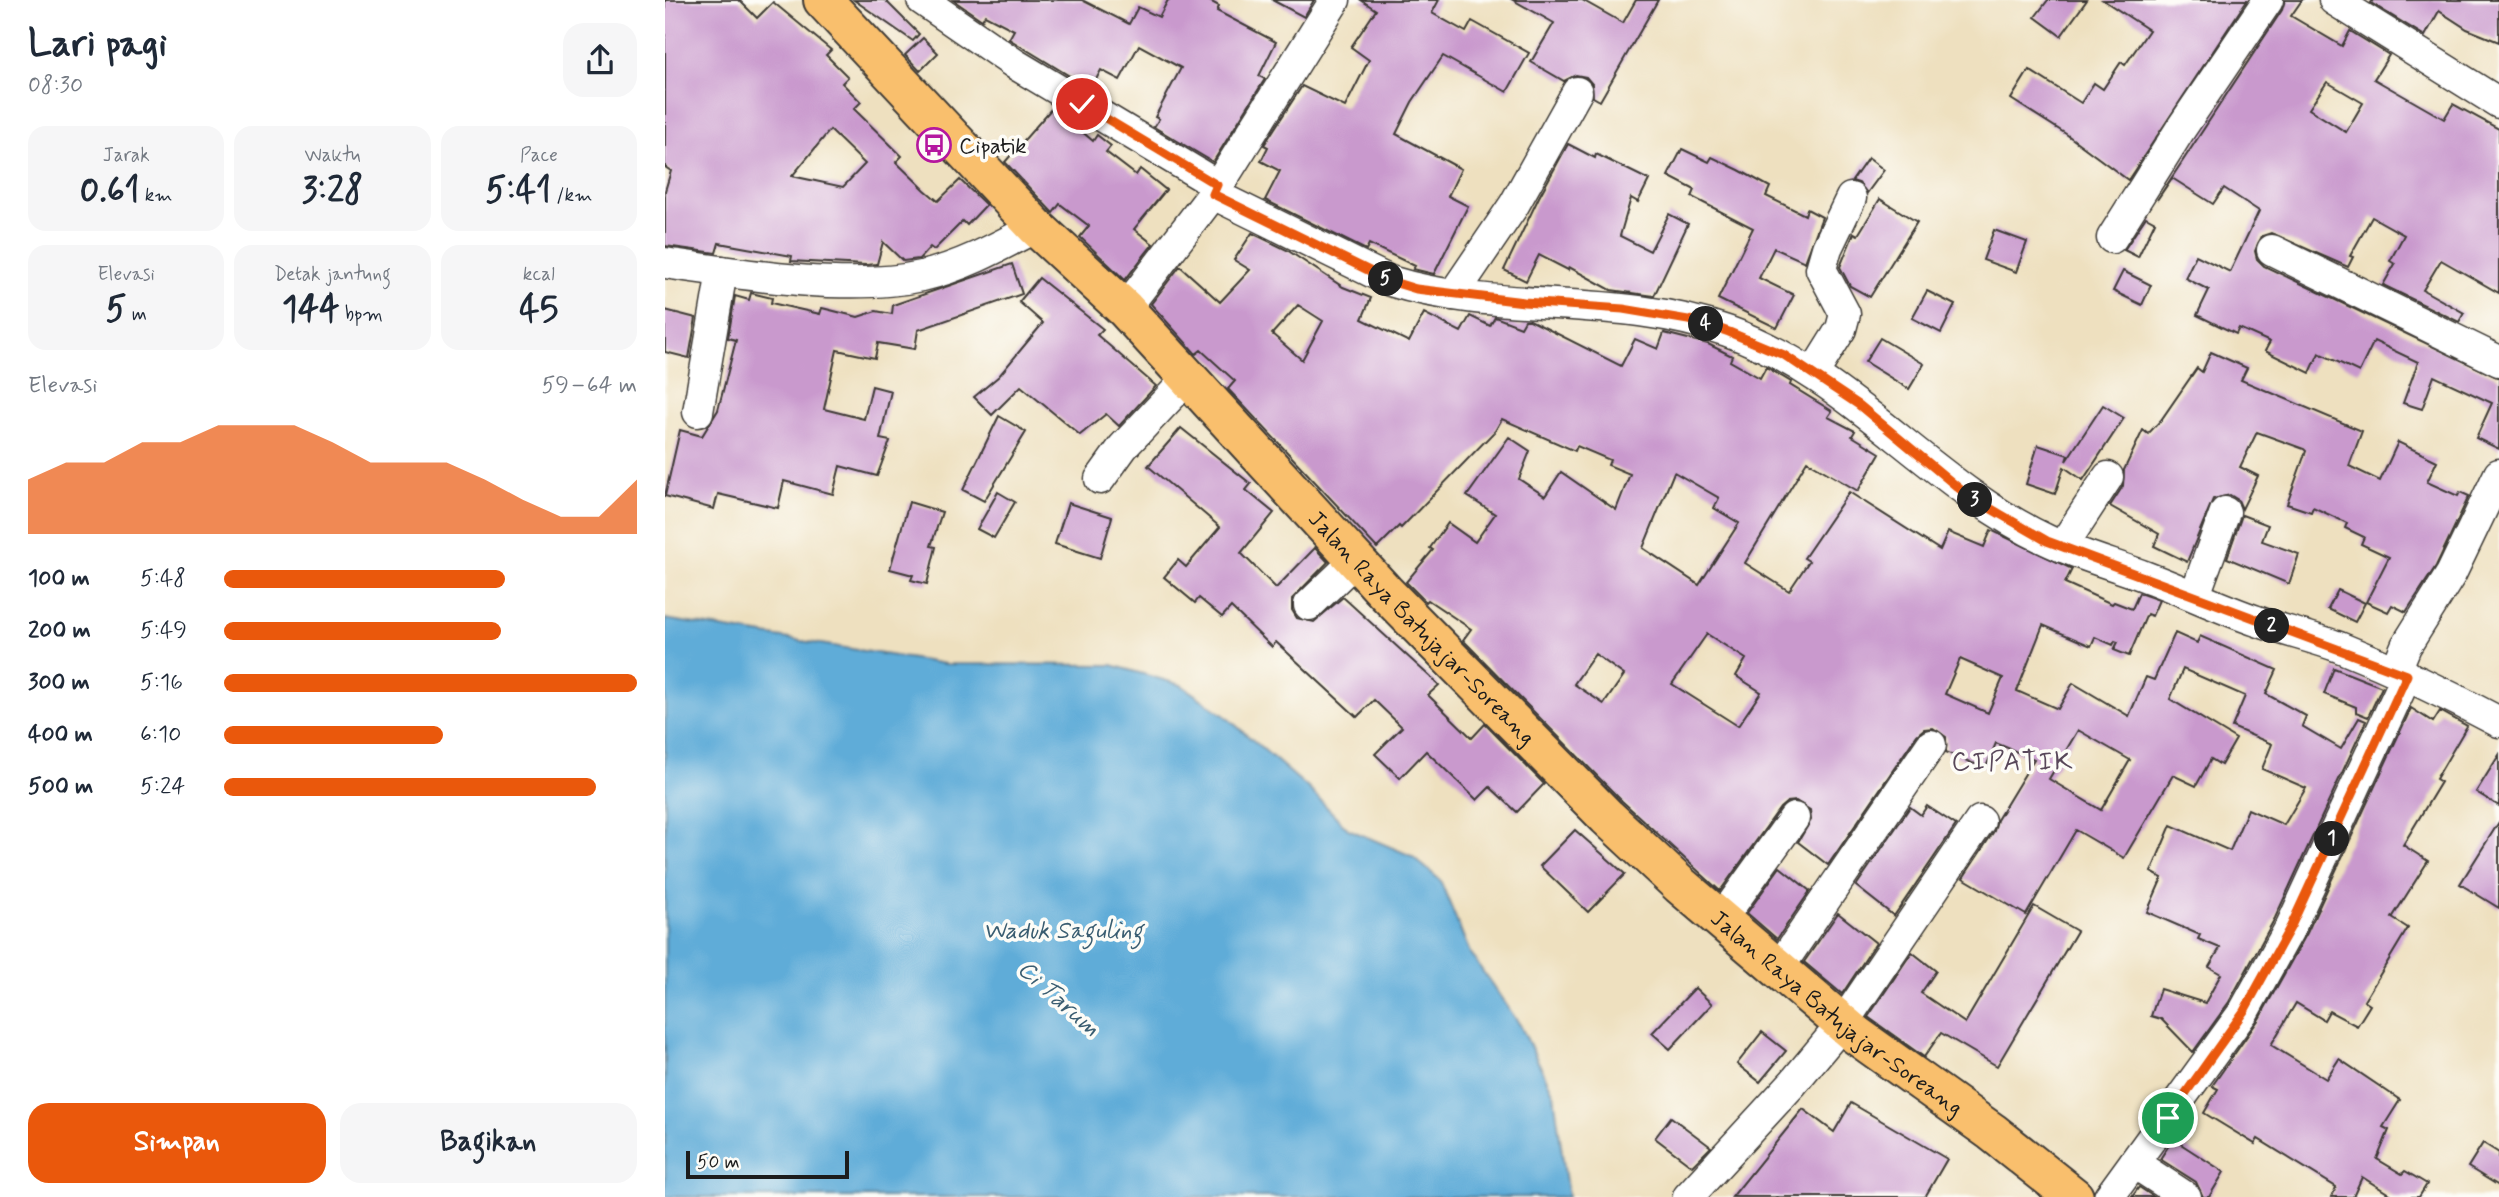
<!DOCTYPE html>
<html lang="id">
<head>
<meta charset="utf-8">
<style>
	body { margin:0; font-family:Mynerve,sans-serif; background:#f6f6f7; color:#1f2937; height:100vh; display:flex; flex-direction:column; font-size:26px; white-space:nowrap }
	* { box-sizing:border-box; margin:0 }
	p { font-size:23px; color:#747a83 }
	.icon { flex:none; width:38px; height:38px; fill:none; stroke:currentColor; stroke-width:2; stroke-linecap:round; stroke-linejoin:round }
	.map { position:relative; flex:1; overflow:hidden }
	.drawer { display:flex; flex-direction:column; background:#fff; width:665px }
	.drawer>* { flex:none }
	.scale { position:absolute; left:21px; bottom:18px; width:163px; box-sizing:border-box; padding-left:7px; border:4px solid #1c1c1c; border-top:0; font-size:19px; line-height:24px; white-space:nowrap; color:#1c1c1c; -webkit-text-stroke:5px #fdfcf7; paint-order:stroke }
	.pin { position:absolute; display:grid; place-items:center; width:60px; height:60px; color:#fff; margin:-30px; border:4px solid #fff; border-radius:50%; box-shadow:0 2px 7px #0007 }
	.km { position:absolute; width:35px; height:35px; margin:-18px; border-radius:50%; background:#222; color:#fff; font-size:19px; line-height:35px; text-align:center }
	.round { display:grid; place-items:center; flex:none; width:74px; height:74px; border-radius:21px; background:#f6f6f7 }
	.headline { display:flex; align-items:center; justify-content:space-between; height:119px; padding:0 28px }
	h1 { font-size:38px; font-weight:700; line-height:52px }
	.stats { display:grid; grid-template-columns:repeat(3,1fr); gap:10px; height:119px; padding:7px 28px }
	.stats div { display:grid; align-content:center; border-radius:18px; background:#f6f6f7; text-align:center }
	.stats b { font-size:35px; font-weight:700 }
	.stats small { font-size:19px; font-weight:400 }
	.stats p { font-size:19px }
	.chart { height:196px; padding:14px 28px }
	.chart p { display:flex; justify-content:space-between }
	.chart svg { width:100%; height:126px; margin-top:7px; fill:#ea580c; opacity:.7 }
	.button { display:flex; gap:14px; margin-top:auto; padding:14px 28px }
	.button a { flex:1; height:80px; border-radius:21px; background:#ea580c; color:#fff; font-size:28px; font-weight:700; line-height:80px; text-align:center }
	.button a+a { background:#f6f6f7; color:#1f2937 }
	ul { padding:0 28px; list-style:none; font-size:23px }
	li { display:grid; grid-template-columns:112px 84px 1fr; align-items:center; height:52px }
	li i { height:18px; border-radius:9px; background:#ea580c }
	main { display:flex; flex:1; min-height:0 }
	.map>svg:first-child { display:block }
</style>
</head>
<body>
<main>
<section class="drawer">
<div class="headline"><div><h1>Lari pagi</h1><p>08:30</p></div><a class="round"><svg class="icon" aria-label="share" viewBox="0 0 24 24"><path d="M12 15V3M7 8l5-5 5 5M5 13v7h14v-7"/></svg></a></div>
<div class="stats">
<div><p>Jarak</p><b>0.61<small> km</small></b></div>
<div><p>Waktu</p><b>3:28</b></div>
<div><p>Pace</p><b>5:41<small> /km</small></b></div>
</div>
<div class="stats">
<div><p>Elevasi</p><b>5<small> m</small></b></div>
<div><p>Detak jantung</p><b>144<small> bpm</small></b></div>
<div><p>kcal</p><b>45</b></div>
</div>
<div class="chart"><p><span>Elevasi</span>59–64 m</p>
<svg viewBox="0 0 160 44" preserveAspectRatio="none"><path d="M0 44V25L10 19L20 19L30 12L40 12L50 6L60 6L70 6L80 12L90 19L100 19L110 19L120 25L130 32L140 38L150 38L160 25V44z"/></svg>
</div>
<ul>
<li><b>100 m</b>5:48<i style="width:68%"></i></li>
<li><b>200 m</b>5:49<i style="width:67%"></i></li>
<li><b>300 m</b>5:16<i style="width:100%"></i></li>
<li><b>400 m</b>6:10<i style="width:53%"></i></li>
<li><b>500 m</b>5:24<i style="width:90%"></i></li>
</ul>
<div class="button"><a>Simpan</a><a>Bagikan</a></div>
</section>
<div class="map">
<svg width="1834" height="1197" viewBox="0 0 1834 1197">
	<rect width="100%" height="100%" fill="#fdfcf7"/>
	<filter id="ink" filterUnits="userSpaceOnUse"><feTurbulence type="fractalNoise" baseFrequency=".0143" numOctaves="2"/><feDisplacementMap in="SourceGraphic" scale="14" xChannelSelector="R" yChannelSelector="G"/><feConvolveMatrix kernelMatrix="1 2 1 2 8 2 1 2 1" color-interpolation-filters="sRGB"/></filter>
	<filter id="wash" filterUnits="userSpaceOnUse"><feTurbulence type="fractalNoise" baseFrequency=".00686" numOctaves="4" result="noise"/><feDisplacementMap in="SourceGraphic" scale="28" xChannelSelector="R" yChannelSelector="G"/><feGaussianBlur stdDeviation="1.57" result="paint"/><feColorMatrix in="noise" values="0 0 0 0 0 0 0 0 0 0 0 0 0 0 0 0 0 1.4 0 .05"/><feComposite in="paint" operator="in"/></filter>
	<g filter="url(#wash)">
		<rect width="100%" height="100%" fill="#eee0bf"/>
		<!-- water -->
		<path fill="#5eacd8" stroke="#3d647a" stroke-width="2" d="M0 619 280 664 447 665 516 685 559 715 643 788 683 829 747 856 775 880 805 953 855 1025 889 1094 903 1197H0Z"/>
		<g id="blocks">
			<!-- building -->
			<g fill="#c999cd" fill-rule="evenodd">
				<path d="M0 0H74L92 18 108 2 166 50 161 55 183 77 177 83 196 102 189 109 237 156 231 162 260 190 273 201 295 180 321 205 302 225 298 221 269 250 265 247 254 259 238 261 218 242 212 264 201 265 126 261 127 256 54 243 51 253 0 246V191L6 171 0 167ZM165 130 200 164 178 187 127 176Z"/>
				<path d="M189 0H220L254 34 248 41Z"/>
				<path d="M288 0H417L464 24 473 7 494 17 503 0H543L554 6 552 11 611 42 594 76 600 79 548 162 489 127 494 119 490 117 516 68 474 45 455 80 436 70 426 89 344 39 349 30 320 15 317 20Z"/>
				<path d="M607 0H649L639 17Z"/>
				<path d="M696 0H774L767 13 801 32 807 21 864 53 842 92 778 56 747 102 731 134 796 169 783 196 803 206 769 274 748 269 750 266 704 244 701 250 600 200 615 171 596 161 603 147 599 145 637 86 680 107 704 60 686 47 711 10Z"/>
				<path d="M848 0H917L958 23 971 0H993L935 101 928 97 927 84 921 77 911 75 899 81 866 62 889 23Z"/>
				<path d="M1383 0H1422L1396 36 1370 17Z"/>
				<path d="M1438 0H1582L1463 180 1401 134 1346 99 1364 70 1416 103 1429 83 1438 89 1456 62 1460 65 1484 30Z"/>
				<path d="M1620 0H1637L1626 16 1677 46 1685 31 1724 55 1709 79 1779 119 1788 104 1834 129V293L1776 260 1758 290 1799 313 1794 322 1718 285 1730 264 1725 261 1739 235 1707 217 1685 256 1688 257 1683 267 1606 233 1597 236 1590 251 1592 259 1599 266 1834 378V449L1811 438 1827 403 1769 376 1757 409 1738 403 1753 362 1709 341 1694 372 1654 353 1645 373 1600 351 1605 342 1574 328 1571 334 1532 315 1544 290 1520 278 1531 255 1565 272 1594 211 1559 188 1548 204 1507 178 1492 200 1617 10ZM1662 82 1698 103 1681 132 1644 109Z"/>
				<path d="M1708 0H1834V42L1802 29 1774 11 1760 36 1706 3Z"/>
				<path d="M258 38 273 53 255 71 240 55Z"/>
				<path d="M388 107 428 141 432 135 446 146 441 152 471 175 475 169 501 190 469 229 488 244 460 280 415 237 424 226 395 204 388 213 340 162Z"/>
				<path d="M903 144 930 158 931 154 984 180 973 202 966 198 955 236 985 251 1004 214 1023 224 989 296 946 290 904 267 903 270 874 255 861 281 839 270 874 197Z"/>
				<path d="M1017 149 1044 162 1047 157 1074 170 1105 187 1101 196 1140 215 1142 209 1157 217 1140 262 1109 248 1094 278 1129 295 1112 328 1053 299 1088 228 1027 197 1030 190 1003 176Z"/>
				<path d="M1203 158 1219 170 1202 193 1194 183 1187 181Z"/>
				<path d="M1215 199 1252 222 1205 297 1185 286 1175 267 1189 233 1193 235Z"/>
				<path d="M1481 217 1490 222 1473 257 1459 250Z"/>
				<path d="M1329 230 1362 242 1351 272 1318 260Z"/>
				<path d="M587 233 622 250 678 287 706 298 697 319 744 342 759 313 796 332 805 316 825 326 830 317 856 327 860 320H865L956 366 970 339 993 349 999 333 1043 344 1067 356 1065 361 1095 378 1101 367 1126 382 1125 385 1167 411 1163 417 1190 431 1187 436 1215 453 1193 491 1142 461 1080 563 1124 591 1144 561 1139 558 1184 492 1275 550 1283 532 1319 547 1326 530 1407 569 1400 583 1447 604 1449 602 1467 609 1474 593 1494 600 1487 616 1482 614 1464 656 1449 650 1453 642 1450 641 1448 645 1430 637 1426 646 1378 625 1352 691 1393 709 1408 683 1464 716 1481 677 1489 680 1510 633 1532 643 1535 636 1612 670 1601 694 1641 716 1637 726 1676 749 1694 718 1701 721 1610 918 1564 1002 1528 1052 1496 1019 1486 1016 1495 989 1540 1003 1556 974 1544 967 1555 948 1533 939 1535 935 1482 912 1497 878 1486 872 1506 825 1565 851 1583 809 1619 825 1641 788 1597 769 1607 744 1567 727 1580 696 1518 669 1505 699 1571 739 1556 765 1546 759 1531 786 1508 775 1459 858 1411 830 1361 915 1298 878 1329 831 1332 820 1369 759 1331 743 1321 767 1307 763 1281 752V737L1268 728 1259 729 1252 735 1163 865 1133 842 1146 820 1145 810 1131 801 1122 802 1115 808 1055 891 957 801 798 640 806 629 763 600 761 602 741 582 768 550 765 548 783 523 810 542 830 514 802 496 844 437 865 451 854 479 880 496 896 472 951 510 965 474 943 465 945 460 912 446 910 451 837 419 830 431 736 528 734 526 712 548 563 389 570 381 536 350 531 354 486 304 515 266 555 302 585 270 569 260ZM633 305 658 321 637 360 607 334ZM1009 472 1054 498 1049 508 1074 523 1034 585 978 548ZM1042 634 1081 659 1071 676 1096 692 1073 726 1007 684ZM930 654 959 675 939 704 909 684ZM1295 659 1338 678 1323 713 1280 694ZM1413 730 1465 760 1436 810 1384 779Z"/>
				<path d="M347 264 357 294 253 330 250 349 213 343 210 358 172 350 159 409 199 419 207 386 226 391 215 439 225 441 212 476 175 466 168 494 119 481 113 508 53 494 49 509 0 496 15 430 37 436 53 410 71 340 63 338 70 296 84 300 86 293 107 298 106 303 155 314 157 308 193 317 211 311 227 314 228 305Z"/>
				<path d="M1458 271 1486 285 1477 305 1448 291Z"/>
				<path d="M374 278 438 329 432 335 491 386 454 426 441 414 415 435 356 386 327 415 309 397 334 376 378 323 354 302Z"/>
				<path d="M1262 291 1290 305 1276 333 1247 318Z"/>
				<path d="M0 310 31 318 24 358 0 352Z"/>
				<path d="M1215 338 1259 364 1244 389 1200 362Z"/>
				<path d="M1546 352 1582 368 1576 380 1697 431 1684 466 1715 481 1733 442 1772 461 1762 482 1793 496 1795 492 1804 496 1771 566 1741 612 1727 605 1723 612 1701 602 1724 557 1696 544 1699 537 1680 528 1682 523 1648 507 1646 512 1622 504 1641 451 1639 449 1592 432 1575 467 1593 476 1577 509 1573 500 1565 495 1548 499 1522 562 1489 546 1494 534 1445 506 1458 486 1459 470 1478 430 1483 434 1496 420 1532 368 1537 372Z"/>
				<path d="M1438 405 1459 418 1418 480 1399 467 1390 494 1361 484 1373 445 1403 455 1401 461Z"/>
				<path d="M334 416 361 432 319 501 298 490Z"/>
				<path d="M516 428 586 484 581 490 609 513 576 553 611 588 650 548 663 562 627 599V610L632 618 649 622 678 597 774 685 763 695 807 738 820 724 879 784 852 812 825 787 812 800 761 751 735 778 710 754 737 727 709 700 692 717 611 642 607 647 566 607 557 617 534 598 530 603 499 577 513 560 521 567 555 527 483 466Z"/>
				<path d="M333 492 350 502 329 538 312 529Z"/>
				<path d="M244 502 277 512 266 546 271 547 262 584 246 580 248 575 225 569Z"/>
				<path d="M403 503 447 517 435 558 390 544Z"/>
				<path d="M1577 515 1603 525 1597 541 1634 554 1624 584 1562 558Z"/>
				<path d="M1673 590 1700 603 1690 622 1663 609Z"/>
				<path d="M1669 668 1717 687 1703 717 1691 712V707L1659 694Z"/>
				<path d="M1746 708 1768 722 1775 711 1802 726 1771 779 1776 782 1738 845 1763 861 1727 918 1743 928 1699 1001 1705 1005 1692 1026 1664 1011 1659 1020 1631 1003 1606 1045 1661 1079 1674 1059 1735 1100 1718 1127 1724 1130 1712 1159 1737 1174 1740 1171 1762 1184 1754 1197H1729L1697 1177 1688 1197H1667L1671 1187 1593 1139 1590 1144 1539 1113 1553 1089 1547 1086 1594 1019 1642 933Z"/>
				<path d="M1834 755V806L1811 792Z"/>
				<path d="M1262 806 1291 825 1229 916 1191 886 1245 807 1256 815Z"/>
				<path d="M1834 822V908L1795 884Z"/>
				<path d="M910 830 960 874 923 912 875 866Z"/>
				<path d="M1115 867 1145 891 1112 939 1082 913Z"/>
				<path d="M1369 906 1412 931 1332 1066 1276 1033 1259 1057 1203 1017 1247 952 1271 971 1256 993 1300 1023Z"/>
				<path d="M1173 913 1211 943 1177 994 1139 962Z"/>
				<path d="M1030 988 1047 1004 1005 1049 987 1033Z"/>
				<path d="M1097 1032 1121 1051 1095 1082 1072 1064Z"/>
				<path d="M1186 1103 1282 1159 1260 1197H1067L1138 1109 1169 1132Z"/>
				<path d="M1006 1117 1046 1147 1027 1166 990 1138Z"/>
				<path d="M1508 1139 1559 1172 1544 1197H1538L1531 1182 1495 1159Z"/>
				<path d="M1818 1143 1834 1153V1186L1803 1167Z"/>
				<path d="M1474 1187 1489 1197H1467Z"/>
			</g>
		</g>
	</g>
	<g filter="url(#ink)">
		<use href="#blocks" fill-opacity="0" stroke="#3c3934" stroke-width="2"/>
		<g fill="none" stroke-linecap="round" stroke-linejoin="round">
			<!-- minor casing -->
			<g stroke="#3c3934" stroke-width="33">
				<g id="minor">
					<path d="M257 0 350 64 552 185"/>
					<path d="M1669 0 1834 103"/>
					<path d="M548 194 725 281C834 315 953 292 1062 331 1186 375 1264 484 1382 540 1413 555 1447 564 1479 576 1517 590 1554 608 1592 621 1619 631 1647 637 1674 647 1729 669 1782 694 1834 722"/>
					<path d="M1447 238 1515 130 1603 0"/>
					<path d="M1607 250 1834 361"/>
					<path d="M0 263C74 274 185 292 257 276 297 267 335 246 371 227"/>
					<path d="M788 295 849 205 912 92"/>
					<path d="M460 309 548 194 670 0"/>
					<path d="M1148 374 1176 329 1180 314 1156 269 1162 248 1186 198"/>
					<path d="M33 412 57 271"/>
					<path d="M435 479 458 447 524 377"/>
					<path d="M1397 547 1443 477"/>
					<path d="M1530 595 1560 512"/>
					<path d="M644 605 692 559"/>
					<path d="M1731 670 1741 646 1786 574 1834 474"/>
					<path d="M1057 918 1129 818"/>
					<path d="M1113 969 1266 745"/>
					<path d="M1469 1163 1521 1197"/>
					<path d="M1023 1197 1128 1083 1178 1023 1315 821"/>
					<path d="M1444 1197 1579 1011 1626 926 1742 675"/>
				</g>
			</g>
			<!-- highway casing -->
			<g stroke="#3c3934" stroke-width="42">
				<g id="highway">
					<path id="s1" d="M158 0 371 227 460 309 720 592 942 817 1015 885 1191 1035 1327 1132 1409 1197"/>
				</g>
			</g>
			<!-- minor -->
			<use href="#minor" stroke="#fff" stroke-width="30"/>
			<!-- highway -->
			<use href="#highway" stroke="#f9bf6d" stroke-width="38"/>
		</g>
	</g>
	<g fill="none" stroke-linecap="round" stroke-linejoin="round" filter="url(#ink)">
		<!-- route casing -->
		<g stroke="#fff" stroke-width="14">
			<path id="route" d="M417 104 552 185 548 194 725 281 751 289 859 302 958 309 1035 322 1064 332 1119 355 1194 405 1302 495 1382 541 1742 675 1626 926 1579 1011 1503 1118"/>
		</g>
		<!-- route -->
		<use href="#route" stroke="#ea580c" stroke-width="9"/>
	</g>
	<!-- icons -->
	<defs>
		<g id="bus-ring" transform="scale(1.75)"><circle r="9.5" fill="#fdfcf7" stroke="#b5179e" stroke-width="1.5"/><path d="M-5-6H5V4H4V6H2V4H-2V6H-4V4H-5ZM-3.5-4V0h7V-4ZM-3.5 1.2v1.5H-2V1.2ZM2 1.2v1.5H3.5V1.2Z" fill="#b5179e"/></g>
	</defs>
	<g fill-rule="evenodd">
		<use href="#bus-ring" x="269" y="145"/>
	</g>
	<g text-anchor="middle" stroke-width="7" stroke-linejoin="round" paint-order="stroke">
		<!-- poi labels -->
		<g font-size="23" fill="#1c1c1c" stroke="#fdfcf7" text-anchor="start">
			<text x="294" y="153">Cipatik</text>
		</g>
		<!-- street labels -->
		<g font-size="23" fill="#1c1c1c" stroke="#fdfcf7">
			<text dy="8" stroke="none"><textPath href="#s1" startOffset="868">Jalan Raya Batujajar-Soreang</textPath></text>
			<text dy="8" stroke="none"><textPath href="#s1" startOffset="1435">Jalan Raya Batujajar-Soreang</textPath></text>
		</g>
		<!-- water labels -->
		<g font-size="24" font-style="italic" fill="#3a5d71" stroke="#fdfcf7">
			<text x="398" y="938">Waduk Saguling</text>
			<text transform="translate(394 998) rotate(42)" y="8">Ci Tarum</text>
		</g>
		<!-- quarter labels -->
		<g font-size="26" letter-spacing="2" fill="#59485a" stroke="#fdfcf7">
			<text x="1348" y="770">CIPATIK</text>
		</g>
	</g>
</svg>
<div class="scale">50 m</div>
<div class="pin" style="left:1503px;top:1118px;background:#1e9e55"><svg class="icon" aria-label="arrive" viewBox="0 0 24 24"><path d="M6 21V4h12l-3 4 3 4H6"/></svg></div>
<div class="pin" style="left:417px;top:104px;background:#d93025"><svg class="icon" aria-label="check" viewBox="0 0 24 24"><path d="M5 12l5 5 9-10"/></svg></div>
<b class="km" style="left:1667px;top:839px">1</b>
<b class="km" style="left:1607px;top:626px">2</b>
<b class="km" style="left:1310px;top:500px">3</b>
<b class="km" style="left:1041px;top:324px">4</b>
<b class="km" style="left:721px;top:279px">5</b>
</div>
</main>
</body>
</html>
